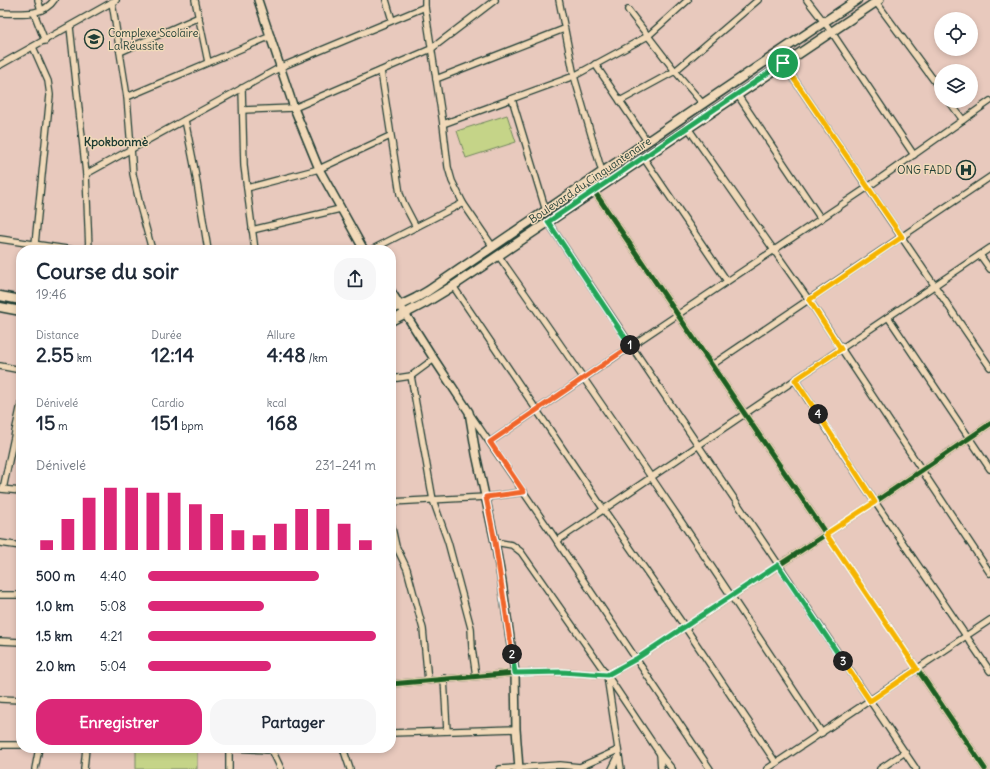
<!DOCTYPE html>
<html lang="fr">
<head>
<meta charset="utf-8">
<style>
	body { margin:0; font-family:Delius,sans-serif; background:#f6f6f7; color:#1f2937; height:100vh; display:flex; flex-direction:column; font-size:15px; white-space:nowrap }
	* { box-sizing:border-box; margin:0 }
	p { font-size:13px; color:#747a83 }
	.icon { flex:none; width:22px; height:22px; fill:none; stroke:currentColor; stroke-width:2; stroke-linecap:round; stroke-linejoin:round }
	.map { position:relative; flex:1; overflow:hidden }
	.panel { position:absolute; left:16px; top:245px; width:380px; height:508px; display:flex; flex-direction:column; background:#fff; border-radius:16px; box-shadow:0 2px 6px #0003 }
	.panel>* { flex:none }
	.tools { position:absolute; left:934px; top:12px; display:grid; gap:8px }
	.tools a { display:grid; place-items:center; width:44px; height:44px; border-radius:50%; background:#fff; box-shadow:0 2px 6px #0003; font-size:20px }
	.pin { position:absolute; display:grid; place-items:center; width:34px; height:34px; color:#fff; margin:-17px; border:2px solid #fff; border-radius:50%; box-shadow:0 1px 4px #0007 }
	.km { position:absolute; width:20px; height:20px; margin:-10px; border-radius:50%; background:#222; color:#fff; font-size:11px; line-height:20px; text-align:center }
	.round { display:grid; place-items:center; flex:none; width:42px; height:42px; border-radius:16px; background:#f6f6f7 }
	.headline { display:flex; align-items:center; justify-content:space-between; height:68px; padding:0 20px }
	h1 { font-size:22px; font-weight:700; line-height:30px }
	.figures { display:grid; grid-template-columns:repeat(3,1fr); gap:6px; height:68px; padding:4px 20px }
	.figures div { display:grid; align-content:center }
	.figures b { font-size:20px; font-weight:700 }
	.figures small { font-size:11px; font-weight:400 }
	.figures p { font-size:11px }
	.chart { height:112px; padding:8px 20px }
	.chart p { display:flex; justify-content:space-between }
	.chart svg { width:100%; height:72px; margin-top:4px; stroke:#db2777; stroke-width:6 }
	.action { display:flex; gap:8px; margin-top:auto; padding:8px 20px }
	.action a { flex:1; height:46px; border-radius:16px; background:#db2777; color:#fff; font-size:16px; font-weight:700; line-height:46px; text-align:center }
	.action a+a { background:#f6f6f7; color:#1f2937 }
	ul { padding:0 20px; list-style:none; font-size:13px }
	li { display:grid; grid-template-columns:64px 48px 1fr; align-items:center; height:30px }
	li i { height:10px; border-radius:5px; background:#db2777 }
	.map>svg:first-child { display:block }
</style>
</head>
<body>
<div class="map">
<svg width="990" height="769" viewBox="0 0 990 769">
	<rect width="100%" height="100%" fill="#e8c9bd"/>
	<filter id="ink" filterUnits="userSpaceOnUse"><feTurbulence type="fractalNoise" baseFrequency=".025" numOctaves="2"/><feDisplacementMap in="SourceGraphic" scale="8" xChannelSelector="R" yChannelSelector="G"/><feConvolveMatrix kernelMatrix="1 2 1 2 8 2 1 2 1" color-interpolation-filters="sRGB"/></filter>
	<g filter="url(#ink)">
		<!-- green -->
		<g fill="#c5d488" stroke="#72885e">
			<path d="M507 115 516 142 466 158 457 131Z"/>
			<rect x="136" y="748" width="61" height="21"/>
		</g>
		<g fill="none" stroke-linecap="round" stroke-linejoin="round">
			<!-- minor casing -->
			<g stroke="#1f3d34" stroke-width="8">
				<g id="minor">
					<path d="M38 0 41 10"/>
					<path d="M195 0 208 62"/>
					<path d="M386 0 392 20"/>
					<path d="M425 0V7L443 124 448 167 452 181 463 203 493 247"/>
					<path d="M559 0 574 76 602 172"/>
					<path d="M807 0 831 31 914 155"/>
					<path d="M112 2 127 97 133 174 140 206 152 250"/>
					<path d="M876 2 941 90"/>
					<path d="M628 10 675 71 703 104"/>
					<path d="M0 13C18 13 43 17 54 0"/>
					<path d="M34 13 45 41"/>
					<path d="M70 27 86 174 89 250"/>
					<path d="M33 47 48 81 50 95 35 244"/>
					<path d="M120 52 199 17"/>
					<path d="M783 63 990 367"/>
					<path d="M595 64 647 141"/>
					<path d="M0 65 116 0"/>
					<path d="M381 71 400 194 404 204 416 227"/>
					<path d="M436 79 564 29"/>
					<path d="M242 88 244 166 255 250"/>
					<path d="M737 94 821 219"/>
					<path d="M127 97 271 36"/>
					<path d="M512 99 546 211"/>
					<path d="M620 101 675 71 758 0"/>
					<path d="M949 101 963 120"/>
					<path d="M243 110 294 108 431 49 495 0"/>
					<path d="M185 120 194 165 208 250"/>
					<path d="M443 124 574 76 648 36 688 0"/>
					<path d="M688 128 809 300 990 573"/>
					<path d="M643 157 727 281"/>
					<path d="M86 174 281 67 425 7"/>
					<path d="M247 188 319 169 390 136"/>
					<path d="M594 191 985 769"/>
					<path d="M548 222 916 769"/>
					<path d="M252 230 340 209"/>
					<path d="M0 239 73 250"/>
					<path d="M371 250 463 203"/>
					<path d="M498 255C609 413 716 572 822 733"/>
					<path d="M980 255 990 269"/>
					<path d="M453 286 604 510 685 627 776 763"/>
					<path d="M888 317 990 469"/>
					<path d="M712 365 990 177"/>
					<path d="M0 366 21 370"/>
					<path d="M411 376 433 500 448 542 471 628 472 648 476 676"/>
					<path d="M391 379 411 376 434 359"/>
					<path d="M795 380 875 502 990 671"/>
					<path d="M470 414 557 541 710 769"/>
					<path d="M490 442 631 346 868 187 990 101"/>
					<path d="M1 489 21 491"/>
					<path d="M3 489 21 404"/>
					<path d="M391 502 486 497 524 492"/>
					<path d="M391 523 396 546 407 569 423 629 428 681"/>
					<path d="M557 541 990 248"/>
					<path d="M495 542 512 545 521 552 607 675 660 754 672 769"/>
					<path d="M0 543 21 546"/>
					<path d="M0 595H21"/>
					<path d="M0 641 21 642"/>
					<path d="M607 676 621 769"/>
					<path d="M444 678 447 731"/>
					<path d="M391 684 515 673 562 672 607 675 636 659 685 627 875 502 990 424"/>
					<path d="M0 699 21 700"/>
					<path d="M391 733 516 729"/>
					<path d="M0 745H21"/>
					<path d="M229 748V769"/>
					<path d="M233 748 269 750 273 752 281 769"/>
					<path d="M343 748 350 769"/>
					<path d="M660 754 661 769"/>
					<path d="M35 769 39 748"/>
					<path d="M84 769 86 748"/>
					<path d="M500 769 560 765 580 767 618 750"/>
					<path d="M612 769 618 757"/>
					<path d="M767 769 990 620"/>
					<path d="M880 769 905 752"/>
				</g>
			</g>
			<!-- tertiary casing -->
			<g stroke="#1f3d34" stroke-width="10">
				<g id="tertiary">
					<path d="M258 0 294 108 319 169 364 250"/>
					<path d="M391 291 434 359 469 412 476 454 495 542 502 582 515 673 516 729 519 769"/>
				</g>
			</g>
			<!-- secondary casing -->
			<g stroke="#1f3d34" stroke-width="11">
				<g id="secondary">
					<path d="M0 296 21 300"/>
					<path d="M0 307 21 311"/>
					<path d="M391 310 416 298 428 291C570 194 713 96 857 0"/>
					<path d="M391 321 425 303 453 286 879 0"/>
				</g>
			</g>
			<!-- minor -->
			<use href="#minor" stroke="#f1d9b9" stroke-width="5.5"/>
			<!-- tertiary -->
			<use href="#tertiary" stroke="#f1d9b9" stroke-width="7"/>
			<!-- secondary -->
			<use href="#secondary" stroke="#f1d9b9" stroke-width="8"/>
			<!-- cycleway casing -->
			<g stroke="#f1d9b9" stroke-width="8">
				<g id="cycleway">
					<path d="M594 191 985 769"/>
					<path d="M391 684 515 673 562 672 607 675 636 659 685 627 875 502 990 424"/>
				</g>
			</g>
			<!-- cycleway -->
			<use href="#cycleway" stroke="#1b5e20" stroke-width="5"/>
		</g>
	</g>
	<g fill="none" stroke-linecap="round" stroke-linejoin="round" filter="url(#ink)">
		<!-- split-1 casing -->
		<g stroke="#fff" stroke-width="8">
			<path id="split-1" d="M630 345 548 222 783 63"/>
		</g>
		<!-- split-2 casing -->
		<g stroke="#fff" stroke-width="8">
			<path id="split-2" d="M512 654 495 542 486 497 524 492 490 442 629 347 630 345"/>
		</g>
		<!-- split-3 casing -->
		<g stroke="#fff" stroke-width="8">
			<path id="split-3" d="M512 654 515 673 562 672 607 675 636 659 778 565 843 661"/>
		</g>
		<!-- split-4 casing -->
		<g stroke="#fff" stroke-width="8">
			<path id="split-4" d="M818 414 875 502 826 534 917 669 870 701 843 661"/>
		</g>
		<!-- split-5 casing -->
		<g stroke="#fff" stroke-width="8">
			<path id="split-5" d="M783 63 902 237 809 300 841 349 795 380 818 414"/>
		</g>
		<!-- split-1 -->
		<use href="#split-1" stroke="#22a559" stroke-width="5"/>
		<!-- split-2 -->
		<use href="#split-2" stroke="#f0652b" stroke-width="5"/>
		<!-- split-3 -->
		<use href="#split-3" stroke="#22a559" stroke-width="5"/>
		<!-- split-4 -->
		<use href="#split-4" stroke="#f5b400" stroke-width="5"/>
		<!-- split-5 -->
		<use href="#split-5" stroke="#f5b400" stroke-width="5"/>
	</g>
	<!-- icons -->
	<defs>
		<g id="school-ring" transform="scale(1)"><circle r="9.5" fill="#f1d9b9" stroke="#1f3d34" stroke-width="1.5"/><path d="M0-5L7-2L0 1L-7-2ZM-4 1L0 2.5L4 1V4Q0 6-4 4Z" fill="#1f3d34"/></g>
		<g id="hospital-ring" transform="scale(1)"><circle r="9.5" fill="#f1d9b9" stroke="#1f3d34" stroke-width="1.5"/><path d="M-5-5h3v3.5h4V-5h3V5h-3V1.5h-4V5h-3Z" fill="#1f3d34"/></g>
	</defs>
	<g fill-rule="evenodd">
		<use href="#school-ring" x="94" y="39"/>
		<use href="#hospital-ring" x="966" y="170"/>
	</g>
	<g text-anchor="middle" stroke-width="3" stroke-linejoin="round" paint-order="stroke">
		<!-- poi labels -->
		<g font-size="11" fill="#1f3d34" stroke="#f1d9b9" text-anchor="start">
			<text x="108" y="37">Complexe Scolaire<tspan x="108" dy="13">La Réussite</tspan></text>
			<text x="952" y="174" text-anchor="end">ONG FADD</text>
		</g>
		<!-- street labels -->
		<g font-size="11" fill="#1f3d34" stroke="#f1d9b9">
			<text transform="translate(590 180) rotate(-34)" y="4">Boulevard du Cinquantenaire</text>
		</g>
		<!-- neighbourhood labels -->
		<g font-size="12" font-weight="bold" fill="#1f3d34" stroke="#f1d9b9">
			<text x="116" y="146">Kpokbonmè</text>
		</g>
	</g>
</svg>
<div class="tools">
<a><svg class="icon" aria-label="locate" viewBox="0 0 24 24"><circle cx="12" cy="12" r="6"/><path d="M12 2v4M12 18v4M2 12h4M18 12h4"/></svg></a>
<a><svg class="icon" aria-label="layers" viewBox="0 0 24 24"><path d="M12 4l9 5-9 5-9-5zM3 14l9 5 9-5"/></svg></a>
</div>
<div class="pin" style="left:783px;top:63px;background:#1e9e55"><svg class="icon" aria-label="arrive" viewBox="0 0 24 24"><path d="M6 21V4h12l-3 4 3 4H6"/></svg></div>
<b class="km" style="left:630px;top:345px">1</b>
<b class="km" style="left:512px;top:654px">2</b>
<b class="km" style="left:843px;top:661px">3</b>
<b class="km" style="left:818px;top:414px">4</b>
<section class="panel">
<div class="headline"><div><h1>Course du soir</h1><p>19:46</p></div><a class="round"><svg class="icon" aria-label="share" viewBox="0 0 24 24"><path d="M12 15V3M7 8l5-5 5 5M5 13v7h14v-7"/></svg></a></div>
<div class="figures">
<div><p>Distance</p><b>2.55<small> km</small></b></div>
<div><p>Durée</p><b>12:14</b></div>
<div><p>Allure</p><b>4:48<small> /km</small></b></div>
</div>
<div class="figures">
<div><p>Dénivelé</p><b>15<small> m</small></b></div>
<div><p>Cardio</p><b>151<small> bpm</small></b></div>
<div><p>kcal</p><b>168</b></div>
</div>
<div class="chart"><p><span>Dénivelé</span>231–241 m</p>
<svg viewBox="0 0 160 44" preserveAspectRatio="none"><path d="M5 44V38M15 44V25M25 44V12M35 44V6M45 44V6M55 44V9M65 44V9M75 44V16M85 44V22M95 44V32M105 44V35M115 44V28M125 44V19M135 44V19M145 44V28M155 44V38"/></svg>
</div>
<ul>
<li><b>500 m</b>4:40<i style="width:75%"></i></li>
<li><b>1.0 km</b>5:08<i style="width:51%"></i></li>
<li><b>1.5 km</b>4:21<i style="width:100%"></i></li>
<li><b>2.0 km</b>5:04<i style="width:54%"></i></li>
</ul>
<div class="action"><a>Enregistrer</a><a>Partager</a></div>
</section>
</div>
</body>
</html>
